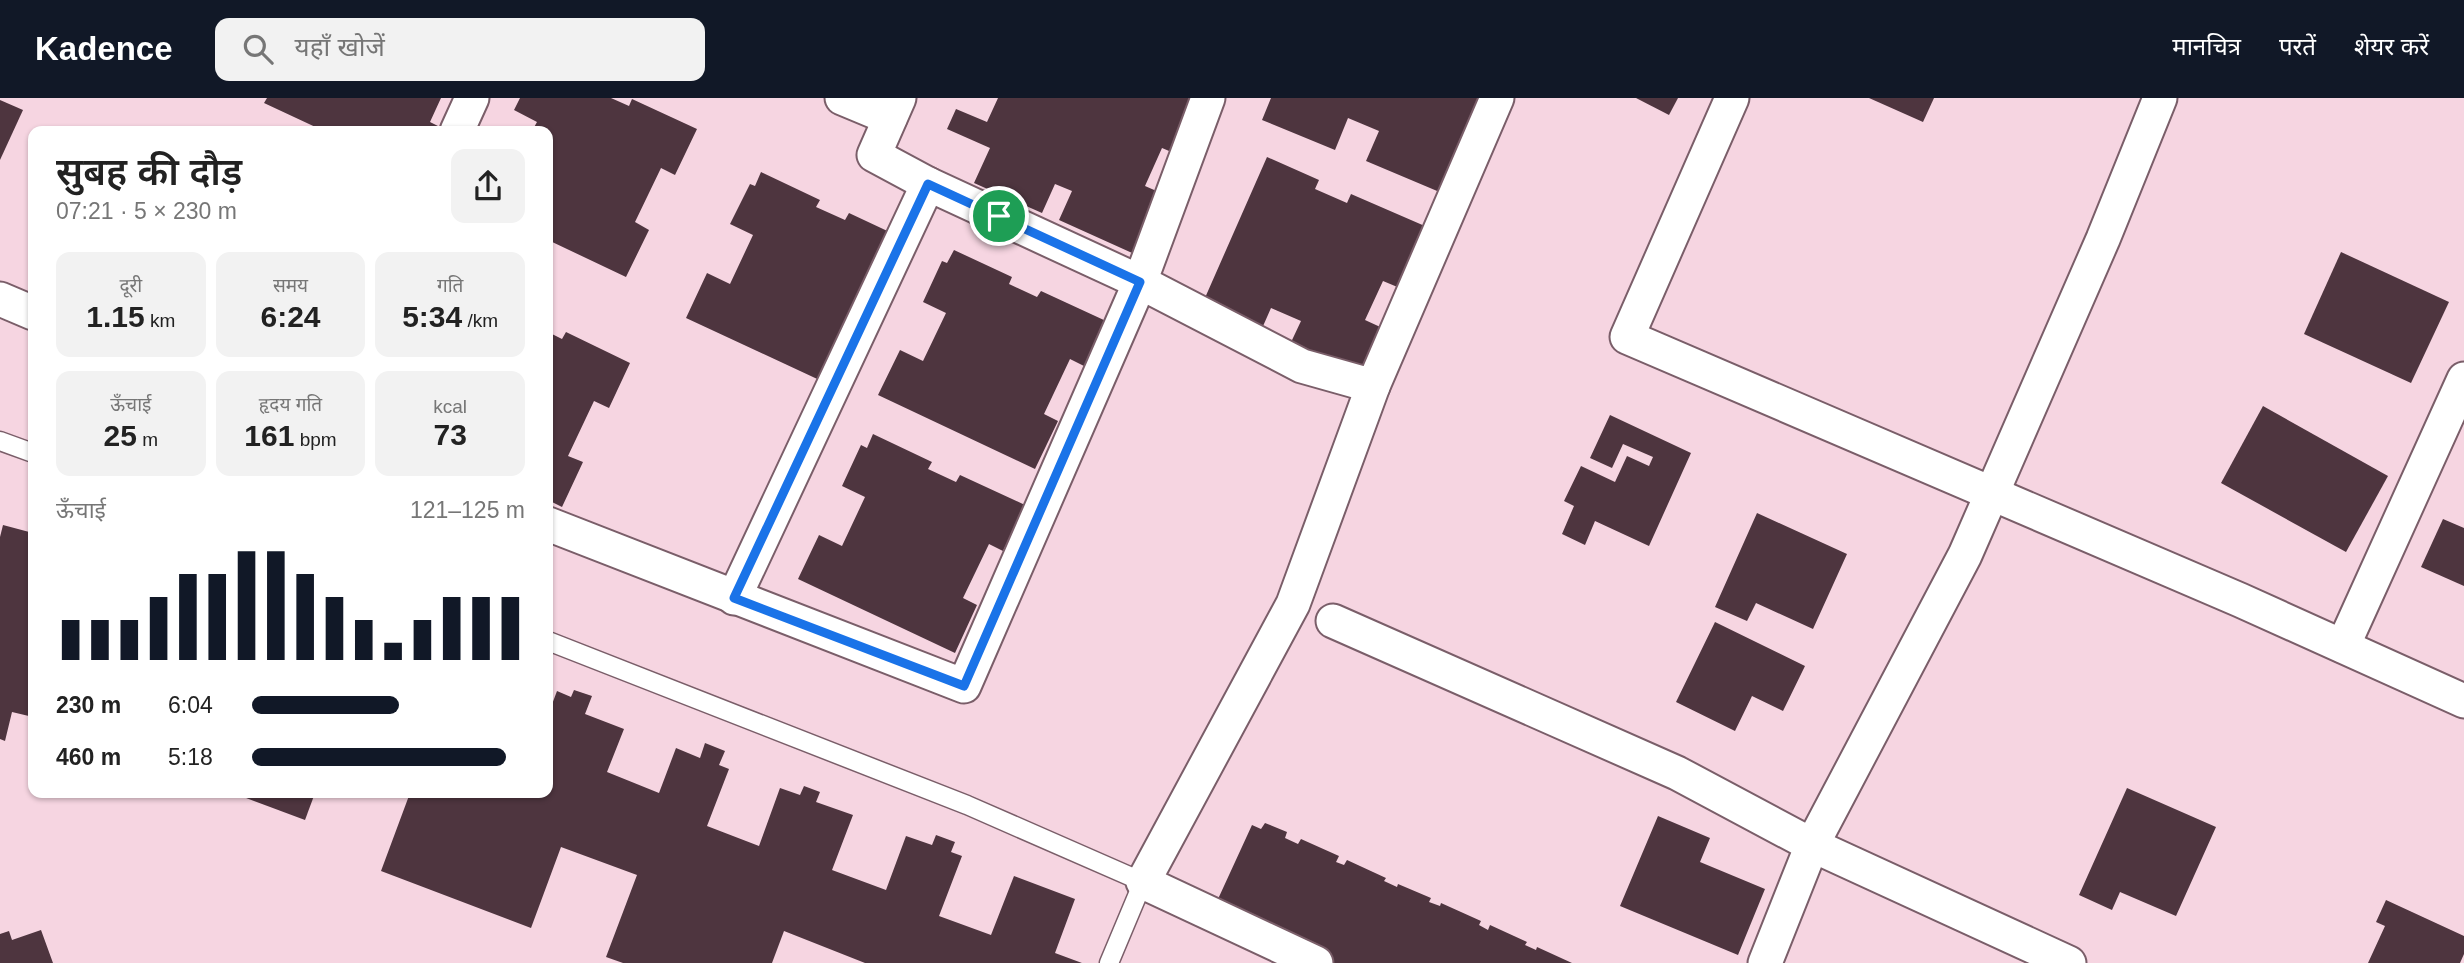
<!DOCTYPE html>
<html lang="hi">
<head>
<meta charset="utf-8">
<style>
	body { margin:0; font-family:Helvetica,"Noto Sans Devanagari",sans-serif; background:#f2f2f2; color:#222; height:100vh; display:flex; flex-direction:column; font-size:26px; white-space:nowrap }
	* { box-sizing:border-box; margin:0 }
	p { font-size:23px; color:#767676 }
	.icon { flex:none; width:38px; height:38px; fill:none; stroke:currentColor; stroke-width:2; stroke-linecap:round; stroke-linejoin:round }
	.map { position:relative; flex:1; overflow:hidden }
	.drawer { position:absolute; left:28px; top:28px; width:525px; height:672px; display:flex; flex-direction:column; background:#fff; border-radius:14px; box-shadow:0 2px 5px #0004 }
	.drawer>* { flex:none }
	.pin { position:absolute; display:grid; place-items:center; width:60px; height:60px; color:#fff; margin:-30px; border:4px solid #fff; border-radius:50%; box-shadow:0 2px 7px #0007 }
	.round { display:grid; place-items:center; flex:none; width:74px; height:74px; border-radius:14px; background:#f2f2f2 }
	.headline { display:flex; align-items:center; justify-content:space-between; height:119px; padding:0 28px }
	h1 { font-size:38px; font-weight:600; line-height:52px }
	.metrics { display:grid; grid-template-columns:repeat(3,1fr); gap:10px; height:119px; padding:7px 28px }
	.metrics div { display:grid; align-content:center; border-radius:14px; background:#f2f2f2; text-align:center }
	.metrics b { font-size:30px; font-weight:600 }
	.metrics small { font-size:19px; font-weight:400 }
	.metrics p { font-size:19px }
	.chart { height:196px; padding:14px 28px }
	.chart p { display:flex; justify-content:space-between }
	.chart svg { width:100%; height:126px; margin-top:7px; stroke:#111827; stroke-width:6 }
	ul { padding:0 28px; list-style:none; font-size:23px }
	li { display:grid; grid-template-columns:112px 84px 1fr; align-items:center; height:52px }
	li i { height:18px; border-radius:9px; background:#111827 }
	header { display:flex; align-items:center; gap:42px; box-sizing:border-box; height:98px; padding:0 35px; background:#111827; color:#fff }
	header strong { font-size:33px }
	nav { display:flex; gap:38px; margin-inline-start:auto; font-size:24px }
	.search { width:490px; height:63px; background:#f2f2f2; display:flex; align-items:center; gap:18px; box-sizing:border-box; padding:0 24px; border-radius:14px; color:#767676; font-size:26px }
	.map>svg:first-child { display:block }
</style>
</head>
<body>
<header>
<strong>Kadence</strong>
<div class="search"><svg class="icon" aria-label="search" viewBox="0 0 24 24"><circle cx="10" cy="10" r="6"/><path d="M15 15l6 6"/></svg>यहाँ खोजें</div>
<nav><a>मानचित्र</a><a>परतें</a><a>शेयर करें</a></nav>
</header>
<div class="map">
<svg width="2464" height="865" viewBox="0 0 2464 865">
	<rect width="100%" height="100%" fill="#f6d5e1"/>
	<!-- building -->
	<g fill="#4e353f">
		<path d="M267 0H441L430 24 444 31 443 33H324L264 5Z"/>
		<path d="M520 0H611L629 8 632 1 697 31 675 77 661 70 635 124 649 132 626 179 548 142V33H532L537 24 514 12Z"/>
		<path d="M998 0H1197L1181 58 1162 50 1145 88 1168 98 1141 159 1059 122 1072 93 1055 86 1042 115 974 85 990 50 947 31 956 11 987 24Z"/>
		<path d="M1271 0H1490L1449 98 1366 63 1379 33 1348 20 1335 52 1262 22Z"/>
		<path d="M1636 0H1678L1669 17Z"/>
		<path d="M1869 0H1934L1923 24Z"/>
		<path d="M0 2 23 12 0 62Z"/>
		<path d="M1267 59 1319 82 1315 91 1347 105 1351 96 1434 132 1407 193 1383 183 1365 222 1389 233 1364 291 1285 257 1301 223 1271 210 1256 244 1197 218Z"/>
		<path d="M761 74 820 102 816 109 845 122 849 115 913 145 843 293 686 220 707 175 730 186 753 137 730 126 750 86 755 88Z"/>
		<path d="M954 152 1012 179 1009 186 1037 199 1041 193 1106 223 1084 268 1070 261 1044 316 1058 323 1035 371 878 297 900 252 923 263 946 215 923 204 942 163 947 165Z"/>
		<path d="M2341 154 2449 204 2411 285 2304 236Z"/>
		<path d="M548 234 562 241 566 234 630 265 609 310 594 303 568 358 583 364 562 409 548 402Z"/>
		<path d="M2263 308 2388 378 2346 454 2221 385Z"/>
		<path d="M1610 317 1691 355 1649 448 1595 423 1585 447 1562 436 1574 408 1564 403 1581 368 1615 384 1627 358 1649 368 1653 359 1623 346 1612 370 1590 360Z"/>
		<path d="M873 336 932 364 928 371 956 384 960 377 1025 407 1003 453 989 446 963 500 977 507 955 555 798 481 819 437 842 448 865 399 842 388 861 347 867 350Z"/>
		<path d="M1757 415 1847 456 1813 531 1756 505 1747 523 1715 509Z"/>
		<path d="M2443 421 2464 430V488L2421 469Z"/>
		<path d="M3 427 33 435V619L12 614 5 643 0 641V439Z"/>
		<path d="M1715 524 1805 568 1783 613 1752 598 1735 633 1676 604Z"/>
		<path d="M574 592 592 598 585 616 624 631 607 674 659 695 676 650 700 660 705 645 725 653 719 667 729 671 707 728 759 748 780 690 800 697 804 688 820 694 816 704 853 717 832 772 886 792 906 738 932 747 936 737 955 744 951 754 962 758 939 818 991 837 1014 778 1075 801 1055 855 1082 865H865L784 833 772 865H623L606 859 637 777 561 749 531 830 381 773 410 695H548V617L557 593 571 599Z"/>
		<path d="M2127 690 2216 729 2176 818 2120 794 2112 812 2079 797Z"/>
		<path d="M233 695H315L305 722Z"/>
		<path d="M1658 718 1710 740 1700 764 1765 791 1738 857 1620 808Z"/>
		<path d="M1265 725 1287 734 1285 740 1298 746 1301 741 1339 758 1336 764 1344 767 1347 762 1386 780 1384 783 1397 789 1398 786 1431 800 1429 804 1440 808 1441 805 1481 823 1479 827 1488 832 1490 827 1527 844 1525 847 1536 852 1537 849 1572 865H1295L1207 825 1252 727 1261 731Z"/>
		<path d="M2386 802 2464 838V856L2460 865H2368L2385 828 2376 824Z"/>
		<path d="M41 832 53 865H0V836L9 833 12 842Z"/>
	</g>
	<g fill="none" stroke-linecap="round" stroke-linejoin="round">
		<!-- service casing -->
		<g stroke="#7a5e69" stroke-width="21">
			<g id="service">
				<path d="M0 343 33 355"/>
				<path d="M548 543 967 707 1143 784 1109 865"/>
			</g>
		</g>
		<!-- minor casing -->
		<g stroke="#7a5e69" stroke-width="37">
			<g id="minor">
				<path d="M842 0 890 20"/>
				<path d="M1208 0 1140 184 1302 268 1373 288 1497 0"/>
				<path d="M1732 0 1627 239 2240 502 2464 603"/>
				<path d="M457 33 472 0"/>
				<path d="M0 201 33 215"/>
				<path d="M548 426 964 588 1140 184 928 86 874 57 899 0"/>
				<path d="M734 500 928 86"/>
				<path d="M1333 523 1677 675 1812 747 2069 865"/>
				<path d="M2343 548 2464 281"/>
				<path d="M1316 865 1143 784 1293 506 1373 288"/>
				<path d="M1765 865 1812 747 1965 457 2103 141 2160 0"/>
			</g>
		</g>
		<!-- service -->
		<use href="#service" stroke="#fff" stroke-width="18"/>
		<!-- minor -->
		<use href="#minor" stroke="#fff" stroke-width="33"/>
	</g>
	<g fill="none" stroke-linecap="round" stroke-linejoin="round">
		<!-- route casing -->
		<g stroke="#fff" stroke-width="14">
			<path id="route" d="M928 86 1140 184 964 588 734 500Z"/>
		</g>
		<!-- route -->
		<use href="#route" stroke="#1a73e8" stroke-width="9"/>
	</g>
</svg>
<div class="pin" style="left:999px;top:118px;background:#1e9e55"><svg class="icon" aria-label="arrive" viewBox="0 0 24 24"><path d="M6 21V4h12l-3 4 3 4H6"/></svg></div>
<section class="drawer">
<div class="headline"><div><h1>सुबह की दौड़</h1><p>07:21 · 5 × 230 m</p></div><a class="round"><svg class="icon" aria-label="share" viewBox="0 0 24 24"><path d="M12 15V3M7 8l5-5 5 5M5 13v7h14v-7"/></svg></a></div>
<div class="metrics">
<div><p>दूरी</p><b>1.15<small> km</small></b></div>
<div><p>समय</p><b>6:24</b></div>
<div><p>गति</p><b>5:34<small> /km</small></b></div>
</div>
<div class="metrics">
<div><p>ऊँचाई</p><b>25<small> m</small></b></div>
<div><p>हृदय गति</p><b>161<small> bpm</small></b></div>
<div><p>kcal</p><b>73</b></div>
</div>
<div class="chart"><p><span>ऊँचाई</span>121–125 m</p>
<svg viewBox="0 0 160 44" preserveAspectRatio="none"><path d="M5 44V30M15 44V30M25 44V30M35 44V22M45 44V14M55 44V14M65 44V6M75 44V6M85 44V14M95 44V22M105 44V30M115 44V38M125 44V30M135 44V22M145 44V22M155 44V22"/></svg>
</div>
<ul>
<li><b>230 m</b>6:04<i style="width:54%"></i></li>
<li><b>460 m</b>5:18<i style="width:93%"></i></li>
</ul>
</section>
</div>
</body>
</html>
